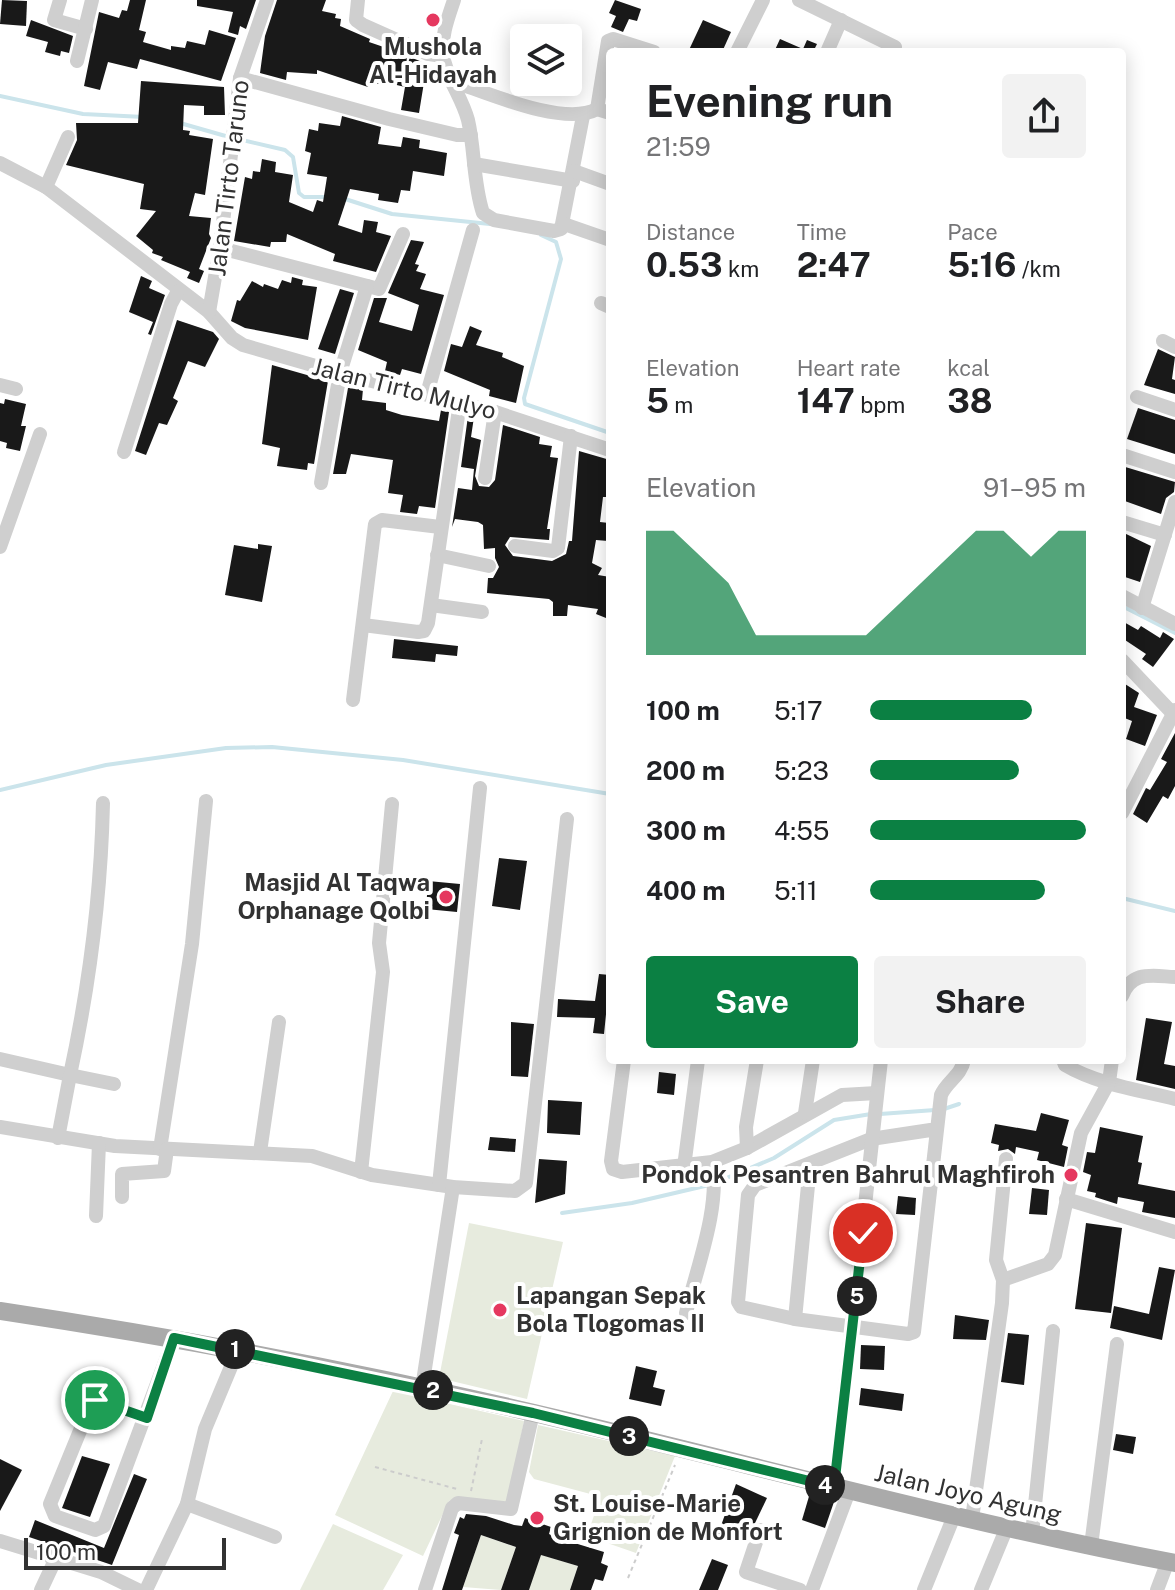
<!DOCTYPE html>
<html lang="en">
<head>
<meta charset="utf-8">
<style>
	body { margin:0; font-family:"Public Sans",sans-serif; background:#f2f2f2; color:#202124; height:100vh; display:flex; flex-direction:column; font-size:30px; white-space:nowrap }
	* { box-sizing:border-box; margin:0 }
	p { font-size:26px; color:#757577 }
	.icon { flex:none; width:44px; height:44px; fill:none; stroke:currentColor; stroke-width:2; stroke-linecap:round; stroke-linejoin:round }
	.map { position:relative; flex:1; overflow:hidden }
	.sheet { position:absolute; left:606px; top:48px; width:520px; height:1016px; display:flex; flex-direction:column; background:#fff; border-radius:8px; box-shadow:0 4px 20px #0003 }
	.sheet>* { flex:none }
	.controls { position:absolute; left:510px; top:24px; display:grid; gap:16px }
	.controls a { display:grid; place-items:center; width:72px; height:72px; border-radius:8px; background:#fff; box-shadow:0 4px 20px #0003; font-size:40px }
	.scale { position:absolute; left:24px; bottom:20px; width:202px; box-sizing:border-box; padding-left:8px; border:4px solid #323232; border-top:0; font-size:22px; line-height:28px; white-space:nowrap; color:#323232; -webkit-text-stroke:6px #fff; paint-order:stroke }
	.pin { position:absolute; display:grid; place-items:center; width:68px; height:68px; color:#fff; margin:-34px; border:4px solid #fff; border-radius:50%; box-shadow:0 2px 8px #0007 }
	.km { position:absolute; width:40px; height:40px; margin:-20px; border-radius:50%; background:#222; color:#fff; font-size:22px; line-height:40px; text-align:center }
	.round { display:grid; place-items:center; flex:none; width:84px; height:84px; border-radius:8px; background:#f2f2f2 }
	.head { display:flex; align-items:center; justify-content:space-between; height:136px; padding:0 40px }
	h1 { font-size:44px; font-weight:700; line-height:60px }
	.stats { display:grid; grid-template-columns:repeat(3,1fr); gap:12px; height:136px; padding:8px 40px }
	.stats div { display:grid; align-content:center }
	.stats b { font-size:34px; font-weight:700 }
	.stats small { font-size:22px; font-weight:400 }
	.stats p { font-size:22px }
	.chart { height:224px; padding:16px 40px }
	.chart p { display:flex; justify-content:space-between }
	.chart svg { width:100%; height:144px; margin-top:8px; fill:#0b8043; opacity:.7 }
	.cta { display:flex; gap:16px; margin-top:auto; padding:16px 40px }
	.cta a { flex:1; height:92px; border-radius:8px; background:#0b8043; color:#fff; font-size:32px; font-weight:700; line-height:92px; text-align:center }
	.cta a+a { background:#f2f2f2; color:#202124 }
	ul { padding:0 40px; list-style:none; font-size:26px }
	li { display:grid; grid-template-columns:128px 96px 1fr; align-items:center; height:60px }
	li i { height:20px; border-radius:10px; background:#0b8043 }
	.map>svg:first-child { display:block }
</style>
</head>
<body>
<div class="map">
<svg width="1175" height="1590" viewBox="0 0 1175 1590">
	<rect width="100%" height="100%" fill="#fff"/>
	<!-- green -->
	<g fill="#e7ebde">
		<path d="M469 1223 563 1242 527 1399 439 1378Z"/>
		<path d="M393 1391 524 1421 508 1499 502 1506 456 1498 449 1501 423 1556 335 1515Z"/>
		<path d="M538 1425 675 1456 636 1553 587 1536 600 1498 598 1496 534 1479 529 1472Z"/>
		<path d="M333 1524 403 1555 383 1590H300Z"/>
		<path d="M481 1535 521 1549 515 1550 501 1590 463 1587Z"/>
		<path d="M535 1553 578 1566 570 1590H529Z"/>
	</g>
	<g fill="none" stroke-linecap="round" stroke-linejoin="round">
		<!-- stream -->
		<g stroke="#cbe4eb" stroke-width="4">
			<path d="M0 96 83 114 144 117"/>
			<path d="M180 123 229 137"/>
			<path d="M238 139 285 150 293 157 299 193 304 197H329"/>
			<path d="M342 198 392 214 490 224"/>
			<path d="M541 235 556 242 561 259 524 398 525 404 610 433"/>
			<path d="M1122 606 1175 633"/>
			<path d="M0 790 106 765 226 748 272 747 403 760 610 794"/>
			<path d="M1122 898 1175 911"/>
			<path d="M944 1109 959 1104"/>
			<path d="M880 1114 935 1110"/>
			<path d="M717 1182 774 1158 834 1120 871 1114"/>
			<path d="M562 1213 632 1203 709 1185"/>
		</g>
	</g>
	<!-- building -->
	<g fill="#191919">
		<path d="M2 0 27 1 26 26 0 24Z"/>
		<path d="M130 0H146L139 30 146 32 143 42 171 50V46L185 48 187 41 205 45 209 30 236 38 221 81 140 59 137 69 108 62 100 90 84 86 99 12 119 18 122 10 127 11Z"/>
		<path d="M197 0H256L246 29 240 26 238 35 228 32 233 12 197 6Z"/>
		<path d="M277 0H326L322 11 336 14 335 18 341 19 340 26 370 39 369 42 407 55 406 69 410 57 427 64 419 113 401 110 405 87 380 81 379 84 370 82 368 87 317 70V74L287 72 286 80 260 73 265 36Z"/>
		<path d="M615 0 641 9 637 21 629 19 623 32 611 27 616 16 609 13Z"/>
		<path d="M31 20 73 36 69 53 61 51 60 56 45 52 48 42 26 36Z"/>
		<path d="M703 20 731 32 722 52H688Z"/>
		<path d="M780 39 803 49 807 40 817 44 813 52H774Z"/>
		<path d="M141 81 224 87 225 115H204V106L184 105 183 130 190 131 189 135 213 139 205 195 195 193 189 216 211 218 209 234 211 238 199 269 204 271 199 283 187 278 190 272 161 260 163 257 152 253 153 250 136 236 156 211 140 209 144 184 66 165 77 140 76 123H138Z"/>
		<path d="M342 116 381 127 378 144 401 147 403 137 420 140 419 148 447 153 444 176 413 171 410 191 401 190 398 203 378 200 379 194 350 189 338 225 362 233 364 220 378 222 376 232 391 236 376 272 333 261 335 254 287 234 286 242H271L270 247 234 241 245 177 252 179 253 171 260 172 262 159 276 162 275 172 293 175 289 202 313 212 317 200 323 202 327 177 307 174 311 153 305 151 309 129 318 131 319 123 340 126Z"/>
		<path d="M411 240 424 242 415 264 419 265 416 271 426 274 420 289 444 295 421 374 402 369 400 375 385 371 387 362 358 350 374 298H387L379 322 412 331 419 305 388 293Z"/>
		<path d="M141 276 152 281 149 288 165 295 151 335 148 334 153 322 129 312Z"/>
		<path d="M292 277 303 280 302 285 317 287 308 340 245 328 231 321 237 300 240 301 252 281 263 287 264 284 278 289 282 280 291 283Z"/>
		<path d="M340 289 354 293 335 354 318 349Z"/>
		<path d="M177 320 213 332 219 339 205 367 188 361 173 398 178 401 167 425 159 423 146 455 135 451Z"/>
		<path d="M470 326 482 331 476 345 503 353 502 357 524 366 516 403 489 396 490 390 444 371 451 344 462 347Z"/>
		<path d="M1158 349 1175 357 1172 379 1175 380V394L1144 385Z"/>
		<path d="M272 365 328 381 314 464 308 463 307 470 277 466 280 448 262 444Z"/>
		<path d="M348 388 363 389 362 400 386 403V410L402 415 439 421 441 410 449 412 435 508 419 506 417 514 400 512 403 495 388 493 393 460 351 454 346 474H333Z"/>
		<path d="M5 399 26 404 21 426H26L20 451 6 448 7 443 0 441V403L4 404Z"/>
		<path d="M1138 408 1175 420V454L1127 439Z"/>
		<path d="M468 416 474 417 471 437 481 440 475 476 479 486 489 487 495 480 503 425 540 437 539 444 552 446 550 457 558 458 547 529H550L549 540 510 537 505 545 513 556 552 561 566 554 569 541H572L579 451 610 460 607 497H603L600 522 609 523 608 541 596 540 592 563 602 568 598 575 610 577V606L606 618 596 614 598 609 568 605 567 616H553V602L549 599 487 593 488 578H493L499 567 495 558V548L484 549 483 525 478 522 455 519 452 527 458 488 472 490 474 469 461 467Z"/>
		<path d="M1122 466 1175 482 1174 492 1166 498 1161 514 1122 500Z"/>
		<path d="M1122 532 1151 546 1140 582 1122 576Z"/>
		<path d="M258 544 272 546 262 602 225 595 234 545 258 549Z"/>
		<path d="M1122 621 1138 630 1141 626 1160 638 1163 632 1174 639 1153 667 1142 659 1146 654 1122 638Z"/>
		<path d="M394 639 458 646 457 656 436 654 435 662 392 658Z"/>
		<path d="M1125 684 1139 693 1134 707 1157 715 1145 746 1126 739 1132 721 1122 717Z"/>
		<path d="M1175 733V786L1168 799 1163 796 1147 823 1133 814 1146 788 1150 790 1167 762 1161 759Z"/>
		<path d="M499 858 527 861 520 910 492 906Z"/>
		<path d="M428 881 460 884 457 912 426 909Z"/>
		<path d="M599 974 610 975 604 1034 593 1033 595 1018 557 1017 558 999 595 1001Z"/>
		<path d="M1146 1018 1172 1022 1164 1064 1175 1066V1089L1136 1080Z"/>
		<path d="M511 1022 534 1024 528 1077 511 1076Z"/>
		<path d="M659 1072 676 1074 674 1095 657 1093Z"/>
		<path d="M548 1100 582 1102 580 1135 547 1133Z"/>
		<path d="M1041 1113 1069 1120 1062 1145 1068 1147 1064 1167 1037 1160 1039 1152 1016 1147 1015 1154 1008 1149 998 1151 999 1145 991 1143 995 1124 1036 1131Z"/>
		<path d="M1100 1127 1143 1136 1138 1162 1142 1163 1138 1184 1175 1191V1218L1142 1212 1144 1202 1118 1197 1117 1204 1095 1197 1096 1193 1087 1191 1091 1175 1083 1172 1087 1152 1095 1153Z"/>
		<path d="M490 1137 516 1139 515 1152 488 1150Z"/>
		<path d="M539 1159 567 1161 565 1194 535 1203Z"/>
		<path d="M1032 1188 1049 1190 1047 1215 1029 1214Z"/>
		<path d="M898 1196 916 1198 915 1215 896 1214Z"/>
		<path d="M1086 1223 1122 1228 1111 1313 1075 1309Z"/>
		<path d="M1159 1267 1175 1270 1162 1340 1110 1328 1114 1306 1149 1314Z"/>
		<path d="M955 1315 989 1320 986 1340 953 1339Z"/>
		<path d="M1008 1333 1029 1335 1024 1385 1001 1382Z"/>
		<path d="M861 1345 885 1346 884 1370 860 1369Z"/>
		<path d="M636 1366 657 1371 653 1387 665 1390 661 1406 629 1399Z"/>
		<path d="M861 1388 904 1394 902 1411 859 1405Z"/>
		<path d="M1116 1434 1136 1437 1133 1454 1113 1450Z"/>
		<path d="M82 1456 110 1464 90 1517 62 1508Z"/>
		<path d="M0 1459 22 1470 0 1511Z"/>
		<path d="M134 1474 147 1479 112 1565 29 1537 35 1520 104 1548Z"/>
		<path d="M736 1484 767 1498 745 1544 718 1534Z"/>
		<path d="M810 1493 835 1499 825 1528 802 1520Z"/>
		<path d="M466 1514 486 1516 514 1525 522 1526 525 1518 551 1527 549 1534 558 1538 604 1552 601 1563 608 1566 603 1581 595 1579 591 1590H570L578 1566 541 1555 529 1590H501L516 1547 481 1535 462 1590H442L459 1535 454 1533 460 1517 464 1519Z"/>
		<path d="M712 1559 728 1565 718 1590H699Z"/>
	</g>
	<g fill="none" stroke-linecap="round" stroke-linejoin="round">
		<!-- path -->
		<g stroke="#ccc" stroke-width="2" stroke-dasharray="4 4" stroke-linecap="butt">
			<path d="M375 1467 457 1489"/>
			<path d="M471 1491 482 1439"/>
			<path d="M628 1578 675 1465"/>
		</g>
		<!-- minor -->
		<g stroke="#cfcfcf" stroke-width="14">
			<path d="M60 0 54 20 86 29"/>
			<path d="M358 0 356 20 363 25 428 54 444 56"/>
			<path d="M454 0C448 18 441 36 443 55 446 78 462 97 468 120 475 150 473 183 483 213L494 220 554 231 561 229 583 116"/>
			<path d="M799 0 895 47"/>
			<path d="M737 52 763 0"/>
			<path d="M827 52 841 20"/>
			<path d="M77 61 92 0"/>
			<path d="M240 78 389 119 457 135H471"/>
			<path d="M452 81C488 93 564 127 597 109L610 113"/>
			<path d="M597 109 608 41 613 39 654 52"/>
			<path d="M0 163 46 187 209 312 232 338 243 345 340 373 495 412 610 450"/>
			<path d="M474 164 573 181"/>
			<path d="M574 171 610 184"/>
			<path d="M46 187 68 137"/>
			<path d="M564 224 610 240"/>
			<path d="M220 248 379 289 403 234"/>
			<path d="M601 303 610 307"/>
			<path d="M209 312 220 248 240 78 267 0"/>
			<path d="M1163 341 1175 347"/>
			<path d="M0 385 16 389"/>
			<path d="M427 394 473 230"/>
			<path d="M1137 397 1175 410"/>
			<path d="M124 452 171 304 178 291"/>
			<path d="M1122 455 1175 472"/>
			<path d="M485 478 495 412"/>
			<path d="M321 483 340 373 367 286"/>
			<path d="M1122 522 1165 535"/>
			<path d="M515 546 553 551 558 548 571 436"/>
			<path d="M0 547 40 434"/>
			<path d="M437 555 489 566"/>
			<path d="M1122 596 1175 624"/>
			<path d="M431 605 482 612"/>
			<path d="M1142 608 1175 502"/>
			<path d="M363 625 418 632 424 631 428 623 460 402"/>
			<path d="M1122 660 1175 716"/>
			<path d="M353 700 375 524 382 520 440 527"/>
			<path d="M1122 813 1175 710"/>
			<path d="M1122 996C1132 970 1152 976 1175 977"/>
			<path d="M0 1059 70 1075C89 987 101 894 103 803"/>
			<path d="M624 1060 611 1161 613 1169 622 1172 712 1162 747 1148 842 1095 877 1093"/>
			<path d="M1063 1060 1065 1065C1097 1084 1139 1090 1175 1099"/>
			<path d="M805 1113 813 1060"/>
			<path d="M0 1127 115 1146 312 1156 372 1175 453 1187 515 1191 526 1183 567 819"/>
			<path d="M937 1129 871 1139 755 1185 748 1195 738 1302 741 1307 795 1319 908 1334 914 1332 941 1095C947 1081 961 1076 964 1060"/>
			<path d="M58 1138 70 1075 114 1084"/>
			<path d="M747 1148 746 1127 757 1060"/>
			<path d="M160 1149 192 944 206 801"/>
			<path d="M260 1152 279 1022"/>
			<path d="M684 1167 698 1060"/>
			<path d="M361 1172 383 972 379 943 392 804"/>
			<path d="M439 1185 480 788"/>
			<path d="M122 1197V1174L164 1171 167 1149"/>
			<path d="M1066 1199 1175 1232"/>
			<path d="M96 1216 99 1143"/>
			<path d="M1003 1280 1048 1264 1055 1255 1081 1133 1109 1082 1112 1060"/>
			<path d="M686 1313C696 1270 721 1206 712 1162"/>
			<path d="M795 1319 810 1165"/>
			<path d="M422 1388 453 1187"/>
			<path d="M147 1418 100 1400 91 1404 50 1504 55 1516 95 1530 104 1526 174 1338"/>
			<path d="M834 1487 881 1060"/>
			<path d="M187 1504 275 1537"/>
			<path d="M972 1519 1002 1303 1003 1280 996 1260 1006 1159"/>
			<path d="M760 1530 746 1572 800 1590"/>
			<path d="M1032 1534 1053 1331"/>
			<path d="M0 1541 101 1572 138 1590"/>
			<path d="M1091 1546 1117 1344"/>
			<path d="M41 1590 56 1558"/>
			<path d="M146 1590 187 1504 205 1429 238 1350"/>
			<path d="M425 1590 452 1508 458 1503 511 1509 533 1413"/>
			<path d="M812 1590 849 1491"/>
			<path d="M924 1590 954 1516"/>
			<path d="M981 1590 1007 1527"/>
			<path d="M1157 1590 1168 1561"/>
		</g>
		<!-- major -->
		<path stroke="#aaa" stroke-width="18" d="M0 1311C179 1338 357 1371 534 1413 748 1463 959 1522 1175 1563"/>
	</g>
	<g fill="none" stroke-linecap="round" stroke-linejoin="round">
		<!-- route casing -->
		<g stroke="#fff" stroke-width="16">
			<path id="route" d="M95 1400 147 1418 174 1338 533 1413 834 1487 863 1233"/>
		</g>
		<!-- route -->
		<use href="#route" stroke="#0b8043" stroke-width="10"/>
	</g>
	<!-- markers -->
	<g fill="#e5385f" stroke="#fff" stroke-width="3">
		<circle cx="433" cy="20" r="8"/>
		<circle cx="446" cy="897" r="8"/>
		<circle cx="1071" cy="1175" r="8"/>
		<circle cx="500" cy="1310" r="8"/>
		<circle cx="537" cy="1518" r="8"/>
	</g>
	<g text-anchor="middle" stroke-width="8" stroke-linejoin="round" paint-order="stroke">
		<!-- poi labels -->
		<g font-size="24" font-weight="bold" fill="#323232" stroke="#fff" text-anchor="end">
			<text x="433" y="55" text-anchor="middle">Mushola<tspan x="433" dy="28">Al-Hidayah</tspan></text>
			<text x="430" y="891">Masjid Al Taqwa<tspan x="430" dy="28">Orphanage Qolbi</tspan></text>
			<text x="1055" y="1183">Pondok Pesantren Bahrul Maghfiroh</text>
			<text x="516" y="1304" text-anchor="start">Lapangan Sepak<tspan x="516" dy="28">Bola Tlogomas II</tspan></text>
			<text x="553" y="1512" text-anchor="start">St. Louise-Marie<tspan x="553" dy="28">Grignion de Monfort</tspan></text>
		</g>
		<!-- street labels -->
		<g font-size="24" fill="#323232" stroke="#fff">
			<text transform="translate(229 178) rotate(-83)" y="8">Jalan Tirto Taruno</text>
			<text transform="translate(404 389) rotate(14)" y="8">Jalan Tirto Mulyo</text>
			<text transform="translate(968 1494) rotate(13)" y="8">Jalan Joyo Agung</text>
		</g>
	</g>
</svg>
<div class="controls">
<a><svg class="icon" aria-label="layers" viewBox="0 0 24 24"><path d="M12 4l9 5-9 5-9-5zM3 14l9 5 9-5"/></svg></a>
</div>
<div class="scale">100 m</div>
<div class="pin" style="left:95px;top:1400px;background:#1e9e55"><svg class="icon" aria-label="arrive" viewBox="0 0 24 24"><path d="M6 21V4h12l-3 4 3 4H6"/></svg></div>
<div class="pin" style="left:863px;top:1233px;background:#d93025"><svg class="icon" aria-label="check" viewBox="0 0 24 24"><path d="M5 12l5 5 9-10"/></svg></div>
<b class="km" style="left:235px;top:1349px">1</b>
<b class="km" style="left:433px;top:1390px">2</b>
<b class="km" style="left:629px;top:1436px">3</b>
<b class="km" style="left:825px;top:1485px">4</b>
<b class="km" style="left:857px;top:1296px">5</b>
<section class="sheet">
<div class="head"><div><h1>Evening run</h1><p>21:59</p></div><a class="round"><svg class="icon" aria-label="share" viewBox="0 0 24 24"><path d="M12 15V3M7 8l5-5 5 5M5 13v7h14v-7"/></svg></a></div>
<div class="stats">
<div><p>Distance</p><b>0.53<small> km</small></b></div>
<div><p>Time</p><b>2:47</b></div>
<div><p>Pace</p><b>5:16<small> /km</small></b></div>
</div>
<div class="stats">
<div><p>Elevation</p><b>5<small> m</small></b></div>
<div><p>Heart rate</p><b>147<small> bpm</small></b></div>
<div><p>kcal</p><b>38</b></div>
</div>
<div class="chart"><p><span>Elevation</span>91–95 m</p>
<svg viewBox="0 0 160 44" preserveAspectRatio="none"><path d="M0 44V6L10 6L20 14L30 22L40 38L50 38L60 38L70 38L80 38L90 30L100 22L110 14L120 6L130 6L140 14L150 6L160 6V44z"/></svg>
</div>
<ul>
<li><b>100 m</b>5:17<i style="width:75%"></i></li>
<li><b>200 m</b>5:23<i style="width:69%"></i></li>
<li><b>300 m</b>4:55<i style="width:100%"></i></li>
<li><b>400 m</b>5:11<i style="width:81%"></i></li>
</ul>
<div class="cta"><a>Save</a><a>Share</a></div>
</section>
</div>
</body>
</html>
